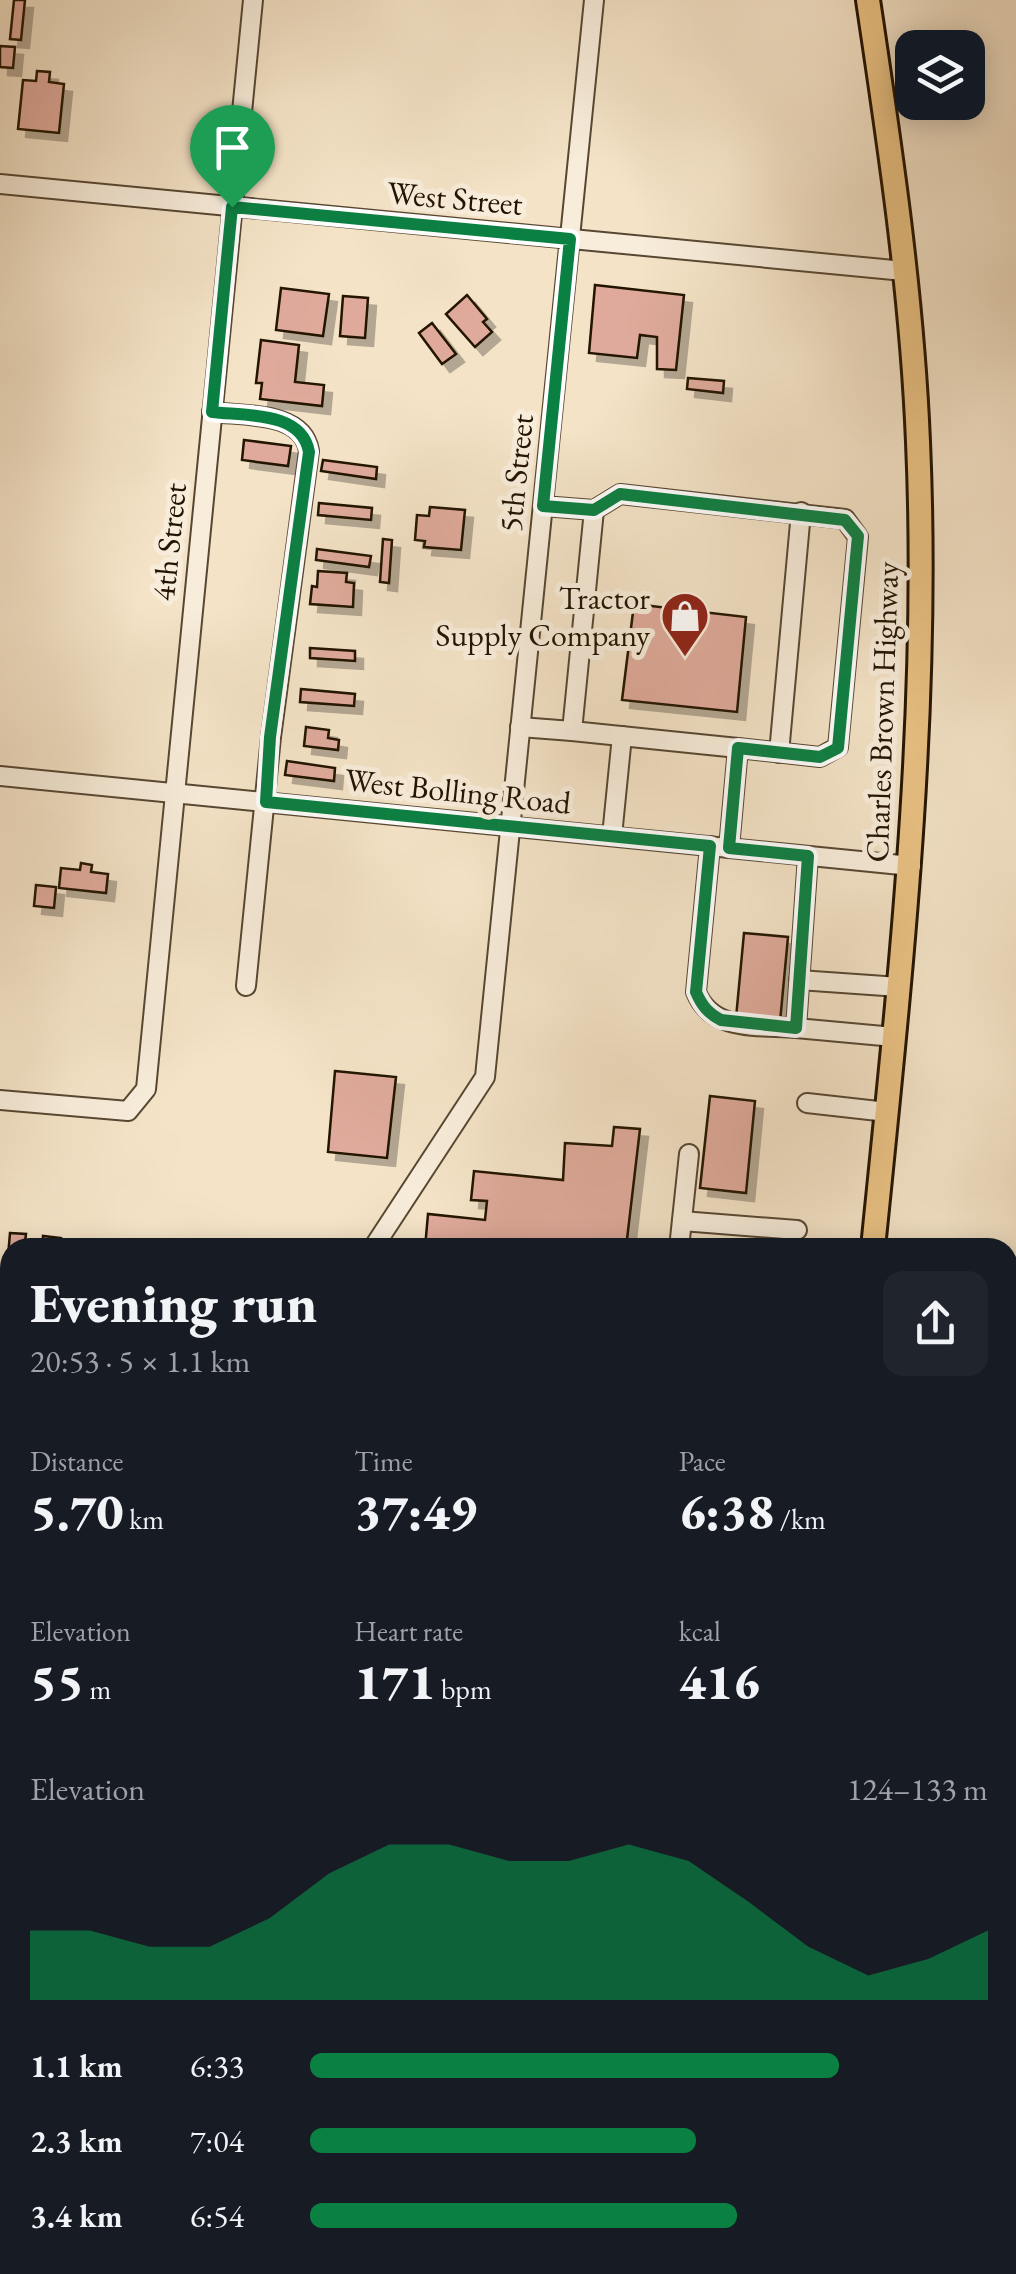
<!DOCTYPE html>
<html lang="en">
<head>
<meta charset="utf-8">
<style>
	body { margin:0; font-family:"EB Garamond",serif; background:#20242c; color:#f1f3f6; height:100vh; display:flex; flex-direction:column; font-size:38px; white-space:nowrap }
	* { box-sizing:border-box; margin:0 }
	p { font-size:32px; color:#9ea1a6 }
	.icon { flex:none; width:55px; height:55px; fill:none; stroke:currentColor; stroke-width:2; stroke-linecap:round; stroke-linejoin:round }
	.map { position:relative; flex:1; overflow:hidden }
	.drawer { position:absolute; left:0px; top:1238px; width:1018px; height:1038px; display:flex; flex-direction:column; background:#171b24; border-radius:30px 30px 0 0; box-shadow:0 5px 25px #0003 }
	.drawer>* { flex:none }
	.tools { position:absolute; left:895px; top:30px; display:grid; gap:20px }
	.tools a { display:grid; place-items:center; width:90px; height:90px; border-radius:20px; background:#171b24; box-shadow:0 5px 25px #0003; font-size:50px }
	.pin { position:absolute; display:grid; place-items:center; width:85px; height:85px; color:#fff; margin:-102px -42px; border-radius:50% 50% 50% 0; rotate:-45deg; box-shadow:0 0 10px #0007 }
	.pin .icon { rotate:45deg }
	.round { display:grid; place-items:center; flex:none; width:105px; height:105px; border-radius:20px; background:#20242c }
	.overview { display:flex; align-items:center; justify-content:space-between; height:170px; padding:0 30px }
	h1 { font-size:55px; font-weight:800; line-height:75px }
	.stats { display:grid; grid-template-columns:repeat(3,1fr); gap:15px; height:170px; padding:10px 30px }
	.stats div { display:grid; align-content:center }
	.stats b { font-size:50px; font-weight:800 }
	.stats small { font-size:28px; font-weight:400 }
	.stats p { font-size:28px }
	.chart { height:280px; padding:20px 30px }
	.chart p { display:flex; justify-content:space-between }
	.chart svg { width:100%; height:180px; margin-top:10px; fill:#0b8043; opacity:.7 }
	ul { padding:0 30px; list-style:none; font-size:32px }
	li { display:grid; grid-template-columns:160px 120px 1fr; align-items:center; height:75px }
	li i { height:25px; border-radius:12px; background:#0b8043 }
	.map>svg:first-child { display:block }
</style>
</head>
<body>
<div class="map">
<svg width="1016" height="2274" viewBox="0 0 1016 2274">
	<defs>
		<filter id="shadow"><feDropShadow dx="8" dy="8" stdDeviation="0" flood-color="#0004"/></filter>
	</defs>
	<rect width="100%" height="100%" fill="#f4e3c7"/>
	<filter id="stains"><feTurbulence type="fractalNoise" baseFrequency=".002" numOctaves="4"/><feColorMatrix values="0 0 0 0 .2 0 0 0 0 .09 0 0 0 0 .02 0 0 0 .5 -.17"/></filter>
	<radialGradient id="worn" r=".72"><stop offset=".6" stop-color="#630" stop-opacity="0"/><stop offset="1" stop-color="#630" stop-opacity=".3"/></radialGradient>
	<!-- building -->
	<g fill="#dfaa9b" stroke="#231301" stroke-width="2.5" filter="url(#shadow)">
		<path d="M14 0H25L21 40 10 39Z"/>
		<path d="M0 46 15 47 13 68 0 67Z"/>
		<path d="M37 71 50 72 49 82 64 84 59 133 18 129 23 80 36 81Z"/>
		<path d="M595 285 684 295 676 370 657 369V337L640 335 637 358 589 353Z"/>
		<path d="M281 288 329 294 323 336 276 330Z"/>
		<path d="M467 295 487 319 483 322 492 332 475 347 446 314Z"/>
		<path d="M343 296 368 298 365 338 340 336Z"/>
		<path d="M432 323 456 354 442 364 419 333Z"/>
		<path d="M261 340 299 345 295 382 324 385 322 406 260 399 262 383H256Z"/>
		<path d="M688 378 724 381 723 393 687 389Z"/>
		<path d="M244 440 291 446 288 466 242 460Z"/>
		<path d="M323 460 377 467 376 479 321 471Z"/>
		<path d="M319 503 372 508 371 520 318 515Z"/>
		<path d="M430 507 465 510 461 550 424 547 425 541 415 540 417 515 429 516Z"/>
		<path d="M383 539 392 540 389 583 380 582Z"/>
		<path d="M317 549 371 556 369 567 316 560Z"/>
		<path d="M318 571 347 573 346 582 354 583 353 607 310 604 312 586 317 587Z"/>
		<path d="M634 604 746 617 737 712 622 700Z"/>
		<path d="M310 648 355 651V661L310 658Z"/>
		<path d="M301 689 355 694 354 706 300 702Z"/>
		<path d="M306 727 329 730 328 738 339 740 338 750 304 746Z"/>
		<path d="M287 761 335 768 334 781 285 775Z"/>
		<path d="M81 863 92 865 91 872 108 874 106 893 59 888 61 868 80 870Z"/>
		<path d="M36 885 56 887 54 908 34 906Z"/>
		<path d="M744 933 788 937 780 1022 736 1018Z"/>
		<path d="M335 1071 396 1077 387 1158 328 1152Z"/>
		<path d="M710 1096 755 1101 746 1193 700 1188Z"/>
		<path d="M614 1127 640 1129 626 1248H425L428 1214 485 1220 487 1201 471 1200 474 1171 563 1180 565 1143 612 1146Z"/>
		<path d="M10 1233 26 1234 25 1242 43 1244V1236L61 1238 60 1248H10V1293L5 1292Z"/>
		<path d="M9 1378 10 1436 5 1435V1442L0 1441V1380L9 1381Z"/>
		<path d="M1008 2172 1016 2173 1015 2221 1008 2220Z"/>
	</g>
	<g fill="none" stroke-linecap="round" stroke-linejoin="round">
		<!-- minor casing -->
		<g stroke="#574732" stroke-width="22">
			<g id="minor">
				<path d="M0 184 904 271"/>
				<path d="M212 412C244 416 303 411 309 451L271 737 246 986"/>
				<path d="M543 506 594 510 620 494 845 519 858 537 838 747 820 757 738 748 729 848"/>
				<path d="M520 727 572 731 594 510"/>
				<path d="M572 731 738 748"/>
				<path d="M779 753 801 512"/>
				<path d="M0 776 911 866"/>
				<path d="M612 836 622 736"/>
				<path d="M710 846 696 992C712 1032 759 1025 796 1028"/>
				<path d="M808 856 796 1028 894 1037"/>
				<path d="M799 980 899 987"/>
				<path d="M0 1100 128 1111 146 1089 253 0"/>
				<path d="M807 1103 887 1112"/>
				<path d="M682 1221 797 1230"/>
				<path d="M373 1248 485 1077 594 0"/>
				<path d="M679 1248 689 1154"/>
				<path d="M0 1339 10 1340"/>
				<path d="M1016 1636 1008 1718 1016 1719"/>
				<path d="M1008 2011 1016 2012"/>
				<path d="M0 2199 10 2200"/>
				<path d="M694 2265 766 2274"/>
				<path d="M947 2274 948 2265"/>
			</g>
		</g>
		<!-- major casing -->
		<g stroke="#231301" stroke-width="28">
			<g id="major">
				<path d="M868 0C890 147 912 294 918 442 930 712 900 980 873 1248"/>
				<path d="M761 2274 762 2265"/>
			</g>
		</g>
		<!-- minor -->
		<use href="#minor" stroke="#f8eddb" stroke-width="18"/>
		<!-- major -->
		<use href="#major" stroke="#eac284" stroke-width="22"/>
	</g>
	<g fill="none" stroke-linecap="round" stroke-linejoin="round">
		<!-- route casing -->
		<g stroke="#fff" stroke-width="20">
			<path id="route" d="M232 207 570 239 543 506 594 510 620 494 845 520 858 536 838 748 820 757 738 748 729 848 808 856 796 1028 721 1020C708 1013 702 1006 696 992L710 846 266 802 270 737 309 452C302 411 245 416 212 412Z"/>
		</g>
		<!-- route -->
		<use href="#route" stroke="#0b8043" stroke-width="12"/>
	</g>
	<!-- icons -->
	<defs>
		<g id="shop-pin" transform="scale(2.5)"><path d="M0 17L-7.5 6A9.5 9.5 0 1 1 7.5 6Z" fill="#8f2418" stroke="#f8eddb"/><path d="M-5-2.5h2.3a2.7 3.5 0 0 1 5.4 0H5L5.5 6h-11ZM-1.5-2.5h3a1.5 2.3 0 0 0-3 0Z" fill="#fff"/></g>
	</defs>
	<g fill-rule="evenodd">
		<use href="#shop-pin" x="685" y="616"/>
	</g>
	<g text-anchor="middle" stroke-width="10" stroke-linejoin="round" paint-order="stroke">
		<!-- street labels -->
		<g font-size="32" fill="#231301" stroke="#f8eddb">
			<text transform="translate(455 198) rotate(5)" y="11">West Street</text>
			<text transform="translate(516 473) rotate(-84)" y="11">5th Street</text>
			<text transform="translate(169 542) rotate(-84)" y="11">4th Street</text>
			<text transform="translate(882 712) rotate(-88)" y="11">Charles Brown Highway</text>
			<text transform="translate(458 791) rotate(6)" y="11">West Bolling Road</text>
		</g>
		<!-- poi labels -->
		<g font-size="32" fill="#231301" stroke="#f8eddb" text-anchor="end">
			<text x="650" y="609">Tractor<tspan x="650" dy="37">Supply Company</tspan></text>
		</g>
	</g>
	<rect width="100%" height="100%" filter="url(#stains)"/>
	<rect width="100%" height="100%" fill="url(#worn)"/>
</svg>
<div class="tools">
<a><svg class="icon" aria-label="layers" viewBox="0 0 24 24"><path d="M12 4l9 5-9 5-9-5zM3 14l9 5 9-5"/></svg></a>
</div>
<div class="pin" style="left:232px;top:207px;background:#1e9e55"><svg class="icon" aria-label="arrive" viewBox="0 0 24 24"><path d="M6 21V4h12l-3 4 3 4H6"/></svg></div>
<section class="drawer">
<div class="overview"><div><h1>Evening run</h1><p>20:53 · 5 × 1.1 km</p></div><a class="round"><svg class="icon" aria-label="share" viewBox="0 0 24 24"><path d="M12 15V3M7 8l5-5 5 5M5 13v7h14v-7"/></svg></a></div>
<div class="stats">
<div><p>Distance</p><b>5.70<small> km</small></b></div>
<div><p>Time</p><b>37:49</b></div>
<div><p>Pace</p><b>6:38<small> /km</small></b></div>
</div>
<div class="stats">
<div><p>Elevation</p><b>55<small> m</small></b></div>
<div><p>Heart rate</p><b>171<small> bpm</small></b></div>
<div><p>kcal</p><b>416</b></div>
</div>
<div class="chart"><p><span>Elevation</span>124–133 m</p>
<svg viewBox="0 0 160 44" preserveAspectRatio="none"><path d="M0 44V27L10 27L20 31L30 31L40 24L50 13L60 6L70 6L80 10L90 10L100 6L110 10L120 20L130 31L140 38L150 34L160 27V44z"/></svg>
</div>
<ul>
<li><b>1.1 km</b>6:33<i style="width:78%"></i></li>
<li><b>2.3 km</b>7:04<i style="width:57%"></i></li>
<li><b>3.4 km</b>6:54<i style="width:63%"></i></li>
</ul>
</section>
</div>
</body>
</html>
